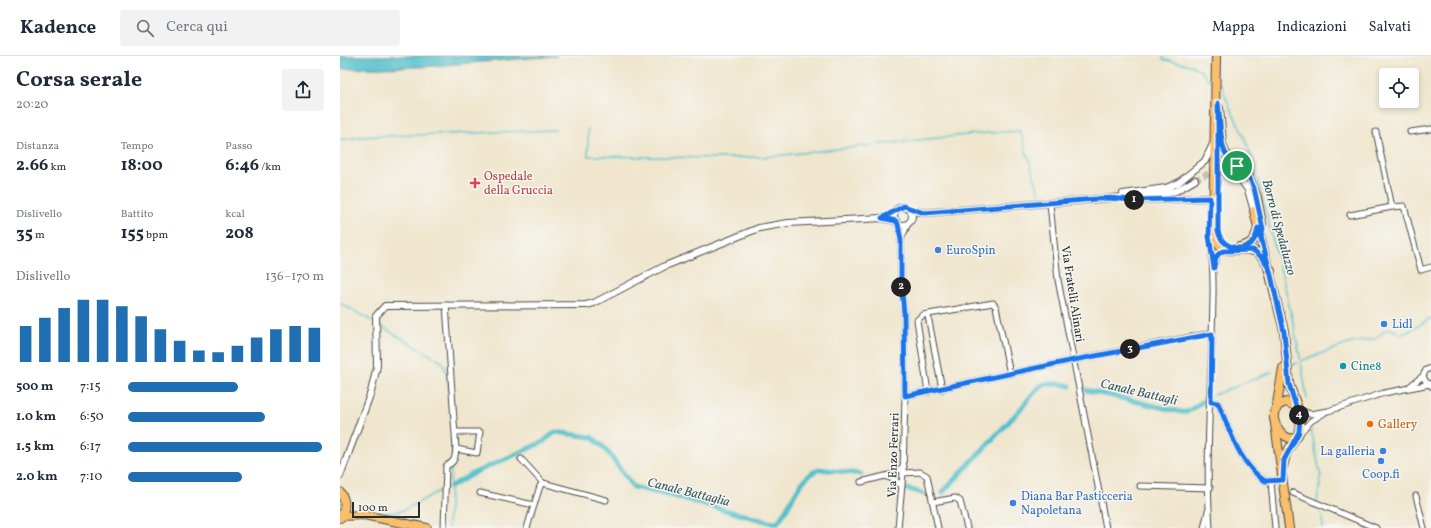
<!DOCTYPE html>
<html lang="it">
<head>
<meta charset="utf-8">
<style>
	body { margin:0; font-family:Vollkorn,serif; background:#f2f2f3; color:#1f2937; height:100vh; display:flex; flex-direction:column; font-size:15px; white-space:nowrap }
	* { box-sizing:border-box; margin:0 }
	p { font-size:13px; color:#747a83 }
	.icon { flex:none; width:22px; height:22px; fill:none; stroke:currentColor; stroke-width:2; stroke-linecap:round; stroke-linejoin:round }
	.map { position:relative; flex:1; overflow:hidden }
	.details { display:flex; flex-direction:column; background:#fff; width:340px }
	.details>* { flex:none }
	.fabs { position:absolute; left:1039px; top:12px; display:grid; gap:8px }
	.fabs a { display:grid; place-items:center; width:40px; height:40px; border-radius:4px; background:#fff; box-shadow:0 2px 6px #0003; font-size:20px }
	.scale { position:absolute; left:12px; bottom:10px; width:68px; box-sizing:border-box; padding-left:4px; border:2px solid #2b2b2b; border-top:0; font-size:11px; line-height:14px; white-space:nowrap; color:#2b2b2b; -webkit-text-stroke:3px #f6f6f2; paint-order:stroke }
	.pin { position:absolute; display:grid; place-items:center; width:34px; height:34px; color:#fff; margin:-17px; border:2px solid #fff; border-radius:50%; box-shadow:0 1px 4px #0007 }
	.km { position:absolute; width:20px; height:20px; margin:-10px; border-radius:50%; background:#222; color:#fff; font-size:11px; line-height:20px; text-align:center }
	.round { display:grid; place-items:center; flex:none; width:42px; height:42px; border-radius:4px; background:#f2f2f3 }
	.headline { display:flex; align-items:center; justify-content:space-between; height:68px; padding:0 16px }
	h1 { font-size:22px; font-weight:700; line-height:30px }
	.stats { display:grid; grid-template-columns:repeat(3,1fr); gap:6px; height:68px; padding:4px 16px }
	.stats div { display:grid; align-content:center }
	.stats b { font-size:17px; font-weight:700 }
	.stats small { font-size:11px; font-weight:400 }
	.stats p { font-size:11px }
	.chart { height:112px; padding:8px 16px }
	.chart p { display:flex; justify-content:space-between }
	.chart svg { width:100%; height:72px; margin-top:4px; stroke:#1f6fb2; stroke-width:6 }
	ul { padding:0 16px; list-style:none; font-size:13px }
	li { display:grid; grid-template-columns:64px 48px 1fr; align-items:center; height:30px }
	li i { height:10px; border-radius:5px; background:#1f6fb2 }
	header { display:flex; align-items:center; gap:24px; box-sizing:border-box; height:56px; padding:0 20px; background:#fff; border-bottom:1px solid #e0e1e3 }
	header strong { font-size:19px }
	nav { display:flex; gap:22px; margin-inline-start:auto; font-size:14px }
	.search { width:280px; height:36px; background:#f2f2f3; display:flex; align-items:center; gap:10px; box-sizing:border-box; padding:0 14px; border-radius:4px; color:#747a83; font-size:15px }
	main { display:flex; flex:1; min-height:0 }
	.map>svg:first-child { display:block }
</style>
</head>
<body>
<header>
<strong>Kadence</strong>
<div class="search"><svg class="icon" aria-label="search" viewBox="0 0 24 24"><circle cx="10" cy="10" r="6"/><path d="M15 15l6 6"/></svg>Cerca qui</div>
<nav><a>Mappa</a><a>Indicazioni</a><a>Salvati</a></nav>
</header>
<main>
<section class="details">
<div class="headline"><div><h1>Corsa serale</h1><p>20:20</p></div><a class="round"><svg class="icon" aria-label="share" viewBox="0 0 24 24"><path d="M12 15V3M7 8l5-5 5 5M5 13v7h14v-7"/></svg></a></div>
<div class="stats">
<div><p>Distanza</p><b>2.66<small> km</small></b></div>
<div><p>Tempo</p><b>18:00</b></div>
<div><p>Passo</p><b>6:46<small> /km</small></b></div>
</div>
<div class="stats">
<div><p>Dislivello</p><b>35<small> m</small></b></div>
<div><p>Battito</p><b>155<small> bpm</small></b></div>
<div><p>kcal</p><b>208</b></div>
</div>
<div class="chart"><p><span>Dislivello</span>136–170 m</p>
<svg viewBox="0 0 160 44" preserveAspectRatio="none"><path d="M5 44V22M15 44V17M25 44V11M35 44V6M45 44V6M55 44V10M65 44V16M75 44V24M85 44V31M95 44V37M105 44V38M115 44V34M125 44V29M135 44V24M145 44V22M155 44V23"/></svg>
</div>
<ul>
<li><b>500 m</b>7:15<i style="width:56%"></i></li>
<li><b>1.0 km</b>6:50<i style="width:70%"></i></li>
<li><b>1.5 km</b>6:17<i style="width:99%"></i></li>
<li><b>2.0 km</b>7:10<i style="width:58%"></i></li>
</ul>
</section>
<div class="map">
<svg width="1091" height="472" viewBox="0 0 1091 472">
	<rect width="100%" height="100%" fill="#f6f6f2"/>
	<filter id="ink" filterUnits="userSpaceOnUse"><feTurbulence type="fractalNoise" baseFrequency=".025" numOctaves="2"/><feDisplacementMap in="SourceGraphic" scale="8" xChannelSelector="R" yChannelSelector="G"/><feConvolveMatrix kernelMatrix="1 2 1 2 8 2 1 2 1" color-interpolation-filters="sRGB"/></filter>
	<filter id="wash" filterUnits="userSpaceOnUse"><feTurbulence type="fractalNoise" baseFrequency=".012" numOctaves="4" result="noise"/><feDisplacementMap in="SourceGraphic" scale="16" xChannelSelector="R" yChannelSelector="G"/><feGaussianBlur stdDeviation="0.9" result="paint"/><feColorMatrix in="noise" values="0 0 0 0 0 0 0 0 0 0 0 0 0 0 0 0 0 1.4 0 .05"/><feComposite in="paint" operator="in"/></filter>
	<g filter="url(#wash)">
		<rect width="100%" height="100%" fill="#f0e6ce"/>
		<!-- water -->
		<path fill="#53c0cb" stroke="#3f767b" d="M0 0H217L80 11 0 13Z"/>
		<g fill="none" stroke-linecap="round" stroke-linejoin="round">
			<!-- stream -->
			<g stroke="#53c0cb" stroke-width="1.5">
				<path d="M824 0 823 3 825 4 851 9 862 16 868 23 872 25"/>
				<path d="M878 27H881C887 51 902 71 909 94 918 121 924 149 931 177 946 232 959 287 967 343"/>
				<path d="M248 73V100L379 102 425 101 634 78 680 75 700 139"/>
				<path d="M0 84 19 81 215 74"/>
				<path d="M0 247 32 265"/>
				<path d="M39 269 102 306 107 317 112 366"/>
				<path d="M963 304 1011 287 1034 283 1046 274 1051 273 1060 278 1066 277 1091 262"/>
				<path d="M952 309 957 307"/>
				<path d="M874 339 932 316"/>
				<path d="M971 373 981 422 977 445"/>
				<path d="M112 403V377"/>
				<path d="M16 452C27 454 42 459 53 457 70 455 91 436 110 431"/>
				<path d="M979 452 982 460 983 472"/>
				<path d="M108 472 111 411"/>
			</g>
			<!-- canal -->
			<g stroke="#53c0cb" stroke-width="5">
				<path d="M746 334 841 356H847L868 342"/>
				<path d="M110 431 134 417 203 386 215 376 251 381C269 392 280 415 293 431L333 440 429 466 437 467C452 449 456 424 479 413L521 418"/>
				<path d="M568 433 582 437"/>
				<path d="M603 436 677 357 698 332 704 328H723L730 330"/>
			</g>
		</g>
	</g>
	<g filter="url(#ink)">
		<g fill="none" stroke-linecap="round" stroke-linejoin="round">
			<!-- tertiary-tunnel -->
			<path stroke="#c9c1ad" stroke-width="6" stroke-dasharray="6 3" stroke-linecap="butt" d="M855 124C875 113 882 113 901 124"/>
			<!-- minor casing -->
			<g stroke="#494743" stroke-width="7">
				<g id="minor">
					<path d="M1036 76 1052 151"/>
					<path d="M1070 76 1091 73"/>
					<path d="M870 143C869 176 874 208 873 240 872 317 865 395 870 472"/>
					<path d="M710 148 718 224 766 472"/>
					<path d="M1010 159 1052 151 1064 150 1081 214 1091 211"/>
					<path d="M561 183 568 168"/>
					<path d="M875 207 878 197 885 194"/>
					<path d="M588 260 602 333"/>
					<path d="M1090 328 1086 326 1083 320 1086 314 1091 312"/>
					<path d="M1070 330 1083 320"/>
					<path d="M588 336 577 264 583 259 653 247 656 251 670 318"/>
					<path d="M565 340 734 304 872 277"/>
					<path d="M871 346 878 347C890 374 899 408 925 425L943 424"/>
					<path d="M958 353 970 358 988 355 1044 337 1090 328 1091 330"/>
					<path d="M116 376H140L137 397 116 393"/>
					<path d="M960 377 971 365 984 357"/>
					<path d="M181 403 203 427 266 444"/>
					<path d="M563 417 580 416 587 420 598 472"/>
					<path d="M547 421 555 424 562 430"/>
					<path d="M521 426 553 418 564 410"/>
					<path d="M931 426 935 472"/>
					<path d="M800 430 870 432"/>
					<path d="M140 437 194 449"/>
					<path d="M953 437 1036 472"/>
					<path d="M1076 440 1084 472"/>
					<path d="M593 446 615 442 620 445 627 472"/>
					<path d="M104 472 106 410C115 406 115 402 116 393L106 249"/>
					<path d="M187 472 200 430 203 427"/>
					<path d="M558 472 563 417 565 340 564 257 561 226V183L558 168"/>
					<path d="M864 472 868 455"/>
				</g>
			</g>
			<!-- tertiary casing -->
			<g stroke="#494743" stroke-width="8">
				<g id="tertiary">
					<path d="M901 124 908 134 914 155"/>
					<path d="M783 138 826 132 838 127 865 105 873 88"/>
					<path d="M793 144 870 142"/>
					<circle cx="563" cy="160" r="9"/>
					<path d="M571 154 584 157 822 138 836 135 855 124"/>
					<path d="M0 420 31 336 37 310 36 260 45 250 246 249 254 247 325 210 419 172 448 167 542 162 556 165"/>
				</g>
			</g>
			<!-- primary casing -->
			<g stroke="#494743" stroke-width="10">
				<g id="primary">
					<path d="M876 0 873 178C882 207 901 186 918 197 924 201 927 209 931 215"/>
					<path d="M879 52 882 88 885 97 909 121 917 141 922 168"/>
					<path d="M914 155 944 275 949 328 958 353"/>
					<path d="M899 191C911 189 915 184 918 172"/>
					<path d="M946 346 955 350C960 356 961 364 960 371 957 404 913 356 946 346Z"/>
					<path d="M936 354 943 312"/>
					<path d="M935 367 949 472"/>
					<path d="M943 411 946 398 956 381"/>
					<path d="M0 436C6 444 6 454 0 462"/>
					<path d="M2 460 24 459 87 472"/>
				</g>
			</g>
			<!-- minor -->
			<use href="#minor" stroke="#fff" stroke-width="5"/>
			<!-- tertiary -->
			<use href="#tertiary" stroke="#fff" stroke-width="6"/>
			<!-- primary -->
			<use href="#primary" stroke="#f9bf6d" stroke-width="8"/>
		</g>
	</g>
	<g fill="none" stroke-linecap="round" stroke-linejoin="round" filter="url(#ink)">
		<!-- route casing -->
		<g stroke="#fff" stroke-width="8">
			<path id="route" d="M897 110 909 121 914 132 923 173 921 180 930 215 923 202 913 194 883 195C875 199 875 205 874 212L869 180 870 142 792 144 768 142 584 157 564 150 542 162 556 165 558 168 561 184V226L564 257 565 340 734 304 872 278 871 346 878 347C890 374 899 408 925 425L943 424 944 404 959 376 960 363 949 328 944 276 930 215 918 172C917 178 916 183 911 187 898 198 881 189 878 175V47C880 59 880 90 886 98 889 103 893 106 897 110"/>
		</g>
		<!-- route -->
		<use href="#route" stroke="#1a73e8" stroke-width="5"/>
	</g>
	<!-- markers -->
	<path fill="#e0444e" stroke="#f6f6f2" stroke-width="1.5" d="M133 121h4v4h4v4h-4v4h-4v-4h-4v-4h4z"/>
	<g fill="#3f7fe0" stroke="#f6f6f2" stroke-width="1.5">
		<circle cx="598" cy="194" r="4"/>
		<circle cx="1044" cy="268" r="4"/>
		<circle cx="1043" cy="395" r="4"/>
		<circle cx="1041" cy="405" r="4"/>
		<circle cx="673" cy="447" r="4"/>
	</g>
	<circle fill="#0f9aa8" stroke="#f6f6f2" stroke-width="1.5" cx="1003" cy="310" r="4"/>
	<circle fill="#e8710a" stroke="#f6f6f2" stroke-width="1.5" cx="1030" cy="368" r="4"/>
	<g text-anchor="middle" stroke-width="3" stroke-linejoin="round" paint-order="stroke">
		<!-- health labels -->
		<g font-size="12" fill="#be3a42" stroke="#f6f6f2" text-anchor="start">
			<text x="144" y="124">Ospedale<tspan x="144" dy="14">della Gruccia</tspan></text>
		</g>
		<!-- shop labels -->
		<g font-size="12" fill="#366cbe" stroke="#f6f6f2" text-anchor="start">
			<text x="606" y="198">EuroSpin</text>
			<text x="1052" y="272">Lidl</text>
			<text x="1035" y="399" text-anchor="end">La galleria</text>
			<text x="1041" y="422" text-anchor="middle">Coop.fi</text>
			<text x="681" y="444">Diana Bar Pasticceria<tspan x="681" dy="14">Napoletana</tspan></text>
		</g>
		<!-- street labels -->
		<g font-size="12" fill="#2b2b2b" stroke="#f6f6f2">
			<text transform="translate(733 238) rotate(81)" y="4">Via Fratelli Alinari</text>
			<text transform="translate(553 399) rotate(-88)" y="4">Via Enzo Ferrari</text>
		</g>
		<!-- culture labels -->
		<g font-size="12" fill="#0d838f" stroke="#f6f6f2" text-anchor="start">
			<text x="1011" y="314">Cine8</text>
		</g>
		<!-- food labels -->
		<g font-size="12" fill="#c56008" stroke="#f6f6f2" text-anchor="start">
			<text x="1038" y="372">Gallery</text>
		</g>
		<!-- water labels -->
		<g font-size="13" font-style="italic" fill="#37585b" stroke="#f6f6f2">
			<text transform="translate(940 171) rotate(75)" y="5">Borro di Spedaluzzo</text>
			<text transform="translate(799 335) rotate(13)" y="5">Canale Battagli</text>
			<text transform="translate(349 435) rotate(14)" y="5">Canale Battaglia</text>
		</g>
	</g>
</svg>
<div class="fabs">
<a><svg class="icon" aria-label="locate" viewBox="0 0 24 24"><circle cx="12" cy="12" r="6"/><path d="M12 2v4M12 18v4M2 12h4M18 12h4"/></svg></a>
</div>
<div class="scale">100 m</div>
<div class="pin" style="left:897px;top:110px;background:#1e9e55"><svg class="icon" aria-label="arrive" viewBox="0 0 24 24"><path d="M6 21V4h12l-3 4 3 4H6"/></svg></div>
<b class="km" style="left:794px;top:144px">1</b>
<b class="km" style="left:561px;top:231px">2</b>
<b class="km" style="left:790px;top:293px">3</b>
<b class="km" style="left:959px;top:359px">4</b>
</div>
</main>
</body>
</html>
